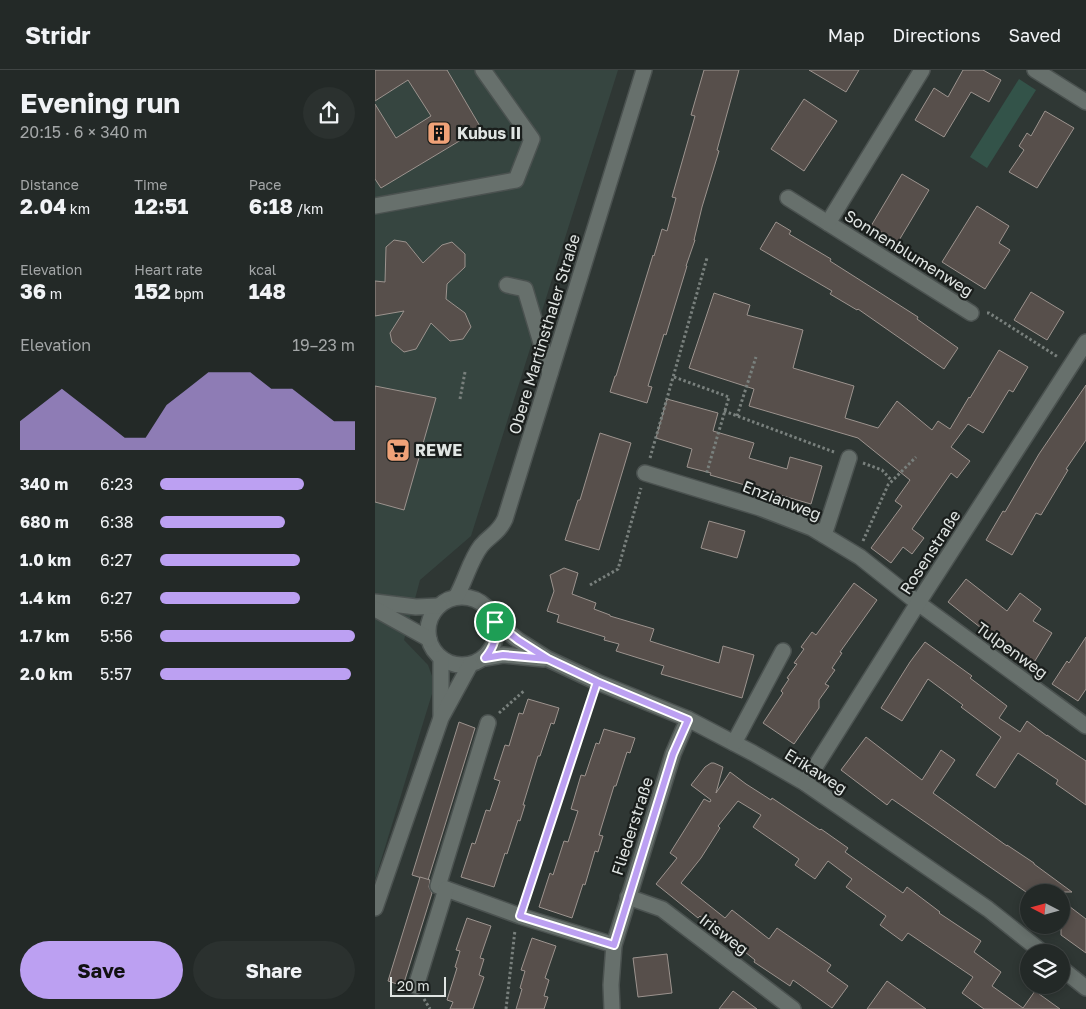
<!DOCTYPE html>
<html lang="en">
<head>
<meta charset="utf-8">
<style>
	body { margin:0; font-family:"Golos Text",sans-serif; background:#2b312f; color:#f1f3f6; height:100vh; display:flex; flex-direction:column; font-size:19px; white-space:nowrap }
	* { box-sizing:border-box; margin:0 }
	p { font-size:16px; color:#a3a6a7 }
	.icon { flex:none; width:28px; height:28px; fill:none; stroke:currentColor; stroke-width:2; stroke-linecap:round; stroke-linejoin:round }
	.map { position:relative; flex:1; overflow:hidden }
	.details { display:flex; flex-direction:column; background:#232927; width:375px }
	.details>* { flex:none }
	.needle { width:32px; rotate:276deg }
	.tools { position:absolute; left:645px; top:814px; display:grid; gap:10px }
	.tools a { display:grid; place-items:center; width:50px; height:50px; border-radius:50%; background:#232927; box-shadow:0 2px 8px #0003,0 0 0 1px #404544; font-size:25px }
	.scale { position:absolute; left:15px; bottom:12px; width:56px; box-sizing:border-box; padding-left:5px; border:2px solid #e0e5e3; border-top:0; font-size:14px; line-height:18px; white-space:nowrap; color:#e0e5e3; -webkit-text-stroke:4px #1a1e1c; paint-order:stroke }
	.pin { position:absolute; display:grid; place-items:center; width:42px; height:42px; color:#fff; margin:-21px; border:2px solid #fff; border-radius:50%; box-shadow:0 1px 5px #0007 }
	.round { display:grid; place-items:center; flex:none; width:52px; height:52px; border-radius:26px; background:#2b312f }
	.overview { display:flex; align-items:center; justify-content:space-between; height:85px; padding:0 20px }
	h1 { font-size:28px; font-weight:700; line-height:38px }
	.stats { display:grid; grid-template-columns:repeat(3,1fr); gap:8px; height:85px; padding:5px 20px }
	.stats div { display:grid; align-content:center }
	.stats b { font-size:21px; font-weight:700 }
	.stats small { font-size:14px; font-weight:400 }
	.stats p { font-size:14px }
	.chart { height:140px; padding:10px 20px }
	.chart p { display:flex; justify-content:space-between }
	.chart svg { width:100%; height:90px; margin-top:5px; fill:#bca0f2; opacity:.7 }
	.primary-button { display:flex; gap:10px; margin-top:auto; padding:10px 20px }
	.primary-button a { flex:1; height:58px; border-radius:30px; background:#bca0f2; color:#111; font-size:20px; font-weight:700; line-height:58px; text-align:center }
	.primary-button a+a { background:#2b312f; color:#f1f3f6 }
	ul { padding:0 20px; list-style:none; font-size:16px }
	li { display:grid; grid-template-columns:80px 60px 1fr; align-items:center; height:38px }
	li i { height:12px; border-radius:6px; background:#bca0f2 }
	header { display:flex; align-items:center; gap:30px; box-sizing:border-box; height:70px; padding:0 25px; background:#232927; border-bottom:1px solid #404544 }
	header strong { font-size:24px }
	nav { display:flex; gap:28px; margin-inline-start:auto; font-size:18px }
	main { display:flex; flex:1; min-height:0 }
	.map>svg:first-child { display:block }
</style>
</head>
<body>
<header>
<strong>Stridr</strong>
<nav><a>Map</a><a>Directions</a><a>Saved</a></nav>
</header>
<main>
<section class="details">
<div class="overview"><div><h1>Evening run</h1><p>20:15 · 6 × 340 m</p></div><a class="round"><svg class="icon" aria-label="share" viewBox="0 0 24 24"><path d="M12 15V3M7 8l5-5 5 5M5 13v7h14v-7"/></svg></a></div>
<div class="stats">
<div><p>Distance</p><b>2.04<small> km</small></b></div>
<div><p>Time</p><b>12:51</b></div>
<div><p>Pace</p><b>6:18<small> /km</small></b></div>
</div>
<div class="stats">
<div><p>Elevation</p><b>36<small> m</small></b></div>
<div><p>Heart rate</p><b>152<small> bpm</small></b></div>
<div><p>kcal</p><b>148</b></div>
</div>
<div class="chart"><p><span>Elevation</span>19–23 m</p>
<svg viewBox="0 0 160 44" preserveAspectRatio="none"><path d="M0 44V30L10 22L20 14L30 22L40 30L50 38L60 38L70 22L80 14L90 6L100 6L110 6L120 14L130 14L140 22L150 30L160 30V44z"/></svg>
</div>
<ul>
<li><b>340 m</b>6:23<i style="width:74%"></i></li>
<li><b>680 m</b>6:38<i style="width:64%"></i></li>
<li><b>1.0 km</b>6:27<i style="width:72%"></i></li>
<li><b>1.4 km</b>6:27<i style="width:72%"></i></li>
<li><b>1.7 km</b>5:56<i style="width:100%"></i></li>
<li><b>2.0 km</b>5:57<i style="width:98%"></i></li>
</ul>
<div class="primary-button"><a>Save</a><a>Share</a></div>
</section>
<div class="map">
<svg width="711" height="939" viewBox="0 0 711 939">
	<rect width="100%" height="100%" fill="#2f3734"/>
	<!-- built -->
	<path fill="#364540" d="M0 0H243L96 466 45 510 29 570 53 595 60 614 0 810Z"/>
	<!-- green -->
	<path fill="#335349" d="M644 9 661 20 612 98 595 87Z"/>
	<!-- building -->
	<g fill="#574f4b" stroke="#9c938e">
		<path d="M0 0H72L106 58 6 118 0 109V34L21 68 56 46 33 10 0 31Z"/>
		<path d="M329 0H364L342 80 344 81 327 137 319 170H320L311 196H312L291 265 289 264 273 316 277 317 272 333 235 322 240 306H241L278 185 279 186 287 159 292 161 301 128 297 127 320 46 316 45Z"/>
		<path d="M434 0H484L471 22Z"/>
		<path d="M588 0H608L626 10 614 32 596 22 569 67 540 50 559 18 573 27Z"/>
		<path d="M429 29 462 51 429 101 396 79Z"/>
		<path d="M670 41 699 58 662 118 634 102 649 80 644 76 652 63 656 66Z"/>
		<path d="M527 104 554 120 523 172 496 156Z"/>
		<path d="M602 136 634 156 624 173 635 180 610 219 567 192Z"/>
		<path d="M401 152 416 161 414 164 456 189 455 191 543 247 542 249 583 278 569 299 483 239 482 240 455 224 457 221 385 179Z"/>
		<path d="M19 170 31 172 48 193 67 175 77 172 90 184V197L72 214 71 229 90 243 96 257 88 269 75 271 56 253 41 279 29 282 17 272 15 263 29 241 0 246V211L10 212 11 177Z"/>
		<path d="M656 222 689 242 672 270 639 250Z"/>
		<path d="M339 223 375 235 372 245 428 260 418 298 479 316 470 348 503 358 522 331 557 360 563 351 575 359 594 327 595 328 624 280 653 297 638 322 634 320 608 363 593 354 576 377 595 391 582 408 576 403 537 459 549 468 537 484 528 477 516 493 496 478 527 436 520 431 535 410 483 368 374 336 379 319 314 298Z"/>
		<path d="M711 315V370L691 399 693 400 666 445 661 443 637 485 611 470 628 441 630 442 664 384Z"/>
		<path d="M0 316 61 328 29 440 0 432Z"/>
		<path d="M292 329 343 343 338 361 379 373 374 388 412 399 415 387 447 396 436 434 335 405 336 403 312 397 317 379 281 368Z"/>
		<path d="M225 363 256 373 224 480 190 470 203 430H205Z"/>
		<path d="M334 451 370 461 362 488 326 478Z"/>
		<path d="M189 498 203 503 197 524 221 533 219 539 235 545V546L279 559 275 571 344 593 348 576 379 585 367 628 286 604 289 596 241 581 244 574 229 570 230 567 182 552 184 545 172 541 179 521 175 505Z"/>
		<path d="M591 509 632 541 645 523 666 539 658 551 677 563 658 594 637 580 635 583 613 568 615 565 573 532Z"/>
		<path d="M479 513 502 530 465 582 467 583 457 598 460 600 450 614 454 616 444 630V638L419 674 388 653 408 623 406 621 414 609 412 608 422 594 419 593 429 579 426 577 437 562 441 565Z"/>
		<path d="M711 567V619L703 631 677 614 692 591 694 593Z"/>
		<path d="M550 572 597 606 595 608 632 636 624 648 645 662 652 651 672 666V665L711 691V735L681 714 683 710 643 683 620 718 601 705 626 667 586 637 588 635 553 609 527 651 506 638 535 592Z"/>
		<path d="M153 629 184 638 179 654 176 653 165 686H163L148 735H150L145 751 143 750 132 784 130 783 119 817 86 807 97 773 100 774 111 740 115 741 125 711 119 709 130 675 134 676 144 643 148 644Z"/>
		<path d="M84 652 100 658 53 810 37 805Z"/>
		<path d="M229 659 260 668 255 683 252 682 241 716H239L224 765 228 766 223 782 220 781 210 815 208 814 197 848 164 837 175 803 178 805 189 771 193 772 203 741 196 739 206 705 210 706 221 673 224 674Z"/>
		<path d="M491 667 547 710 566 680 580 690 558 723 632 776V775L659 793V794L697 822H651L517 729 512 735 466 700Z"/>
		<path d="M336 693H339L348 697 341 723 355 702 371 714 396 730 397 728 445 760 446 759 473 778 470 782 528 823 532 817 565 842 564 843 606 871 599 882 626 902 617 916 648 938 660 921 685 939H609L587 923 598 907 533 863 527 871 505 855 511 846 471 817 477 809 453 791 440 809 420 795 424 789 378 757 386 745 363 731 343 756 345 758 326 788 306 813 350 848 357 840 394 869 402 858 456 895 452 901 473 916 457 938 418 910 415 916 379 892 380 890 325 846 323 848 281 814 302 788 295 783 329 729 335 732 336 730 316 715 330 697Z"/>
		<path d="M45 807 55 810 54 817 57 823 28 916 13 911Z"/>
		<path d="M686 830 711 849V883L686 865Z"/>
		<path d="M92 848 116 856 105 888 109 889 104 905 109 907 98 939H75L78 932 72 930 82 898 80 897 85 881 81 880Z"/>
		<path d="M157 868 181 876 170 908 174 910 169 926 173 927 169 939H141L147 919 145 918 150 901 146 900Z"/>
		<path d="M292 884 297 923 263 927 258 888Z"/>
		<path d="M512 911 551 939H492Z"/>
		<path d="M358 921 382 939H344Z"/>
	</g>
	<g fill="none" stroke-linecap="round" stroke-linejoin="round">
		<!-- minor casing -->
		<g stroke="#4b5250" stroke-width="18">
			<g id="minor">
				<path d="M660 0 711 32"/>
				<path d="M413 128 596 243"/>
				<path d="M0 136 141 110 157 69 108 0"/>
				<path d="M453 153 547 0"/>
				<path d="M132 215 150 219 175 303"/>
				<path d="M270 403 385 438 437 458 485 487 543 533 711 656"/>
				<path d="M449 465 474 388"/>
				<circle cx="87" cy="561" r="34"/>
				<path d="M81 527C90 512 95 490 106 476 115 465 123 464 130 449L269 0"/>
				<path d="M0 532 41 537 64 536"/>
				<path d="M0 539 54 569"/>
				<path d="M121 553 143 570 173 589 222 612 313 649 378 683 430 713 613 839 667 882"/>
				<path d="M66 588V647"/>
				<path d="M110 588 128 585 169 589"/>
				<path d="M113 653 63 816 145 846 239 875"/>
				<path d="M359 673 408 581"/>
				<path d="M430 713 543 533 711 272"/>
				<path d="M253 827 287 839 418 939"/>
				<path d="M0 838 66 648 95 595"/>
				<path d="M686 898 711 918"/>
				<path d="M41 916 71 819"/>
				<path d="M237 939 236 915 239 875 298 684 313 649"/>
			</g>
		</g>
		<!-- path -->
		<g stroke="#79807d" stroke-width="3" stroke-dasharray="2.5 2.5" stroke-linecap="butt">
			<path d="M612 243H614L683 287"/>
			<path d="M299 307 354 327 331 405"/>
			<path d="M85 329 90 302"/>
			<path d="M349 341 459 382"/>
			<path d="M362 346 381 287"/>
			<path d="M275 388 332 188"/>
			<path d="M488 393 507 400 517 411"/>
			<path d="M488 471 513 415 541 387"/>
			<path d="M215 515 243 499 266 418"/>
			<path d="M124 643 150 620"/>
			<path d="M150 831 217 628"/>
			<path d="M49 929 55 939"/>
			<path d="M131 939 140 860"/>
		</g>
		<!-- minor -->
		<use href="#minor" stroke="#67706c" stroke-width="15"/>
	</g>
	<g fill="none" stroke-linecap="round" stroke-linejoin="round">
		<!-- route casing -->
		<g stroke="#fff" stroke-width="10">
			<path id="route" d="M120 552 143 570 173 589 222 612 145 846 239 875 298 684 313 650 222 612 173 589 128 585 110 588C119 577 122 567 120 552"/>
		</g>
		<!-- route -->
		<use href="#route" stroke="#bca0f2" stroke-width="6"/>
	</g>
	<!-- icons -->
	<defs>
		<g id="building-square" transform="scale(1.25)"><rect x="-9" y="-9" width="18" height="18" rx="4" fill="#f0a278" stroke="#1a1e1c"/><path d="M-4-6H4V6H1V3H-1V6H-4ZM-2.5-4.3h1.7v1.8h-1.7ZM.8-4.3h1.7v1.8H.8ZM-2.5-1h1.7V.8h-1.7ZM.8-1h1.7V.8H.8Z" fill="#111"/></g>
		<g id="supermarket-square" transform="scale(1.25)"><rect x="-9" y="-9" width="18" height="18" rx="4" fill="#f0a278" stroke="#1a1e1c"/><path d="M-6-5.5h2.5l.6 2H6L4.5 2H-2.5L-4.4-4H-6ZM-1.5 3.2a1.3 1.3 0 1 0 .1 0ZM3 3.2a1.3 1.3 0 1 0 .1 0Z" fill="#111"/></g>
	</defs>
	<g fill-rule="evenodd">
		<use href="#building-square" x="64" y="63"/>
		<use href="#supermarket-square" x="23" y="380"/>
	</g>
	<g text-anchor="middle" stroke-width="4.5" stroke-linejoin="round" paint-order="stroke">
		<!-- poi labels -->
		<g font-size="16" font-weight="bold" fill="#e0e5e3" stroke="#1a1e1c" text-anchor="start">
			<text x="82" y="69">Kubus II</text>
			<text x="40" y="386">REWE</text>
		</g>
		<!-- street labels -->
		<g font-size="16" fill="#e0e5e3" stroke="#1a1e1c">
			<text transform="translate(534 183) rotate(32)" y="6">Sonnenblumenweg</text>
			<text transform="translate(169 264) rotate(-73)" y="6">Obere Martinsthaler Straße</text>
			<text transform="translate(407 430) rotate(21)" y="6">Enzianweg</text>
			<text transform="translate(555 482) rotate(-57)" y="6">Rosenstraße</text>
			<text transform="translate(637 580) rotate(36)" y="6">Tulpenweg</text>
			<text transform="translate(441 701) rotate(32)" y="6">Erikaweg</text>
			<text transform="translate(257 756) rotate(-72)" y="6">Fliederstraße</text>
			<text transform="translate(349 864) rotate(37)" y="6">Irisweg</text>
		</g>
	</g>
</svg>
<div class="tools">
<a><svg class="needle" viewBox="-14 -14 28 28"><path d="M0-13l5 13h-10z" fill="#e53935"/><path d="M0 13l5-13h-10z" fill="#a3a6a7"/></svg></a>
<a><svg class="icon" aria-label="layers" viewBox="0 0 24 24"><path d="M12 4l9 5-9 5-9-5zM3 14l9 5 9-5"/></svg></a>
</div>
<div class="scale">20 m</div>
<div class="pin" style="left:120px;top:552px;background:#1e9e55"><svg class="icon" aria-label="arrive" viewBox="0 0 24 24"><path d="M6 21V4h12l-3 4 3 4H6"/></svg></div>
</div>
</main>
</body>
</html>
